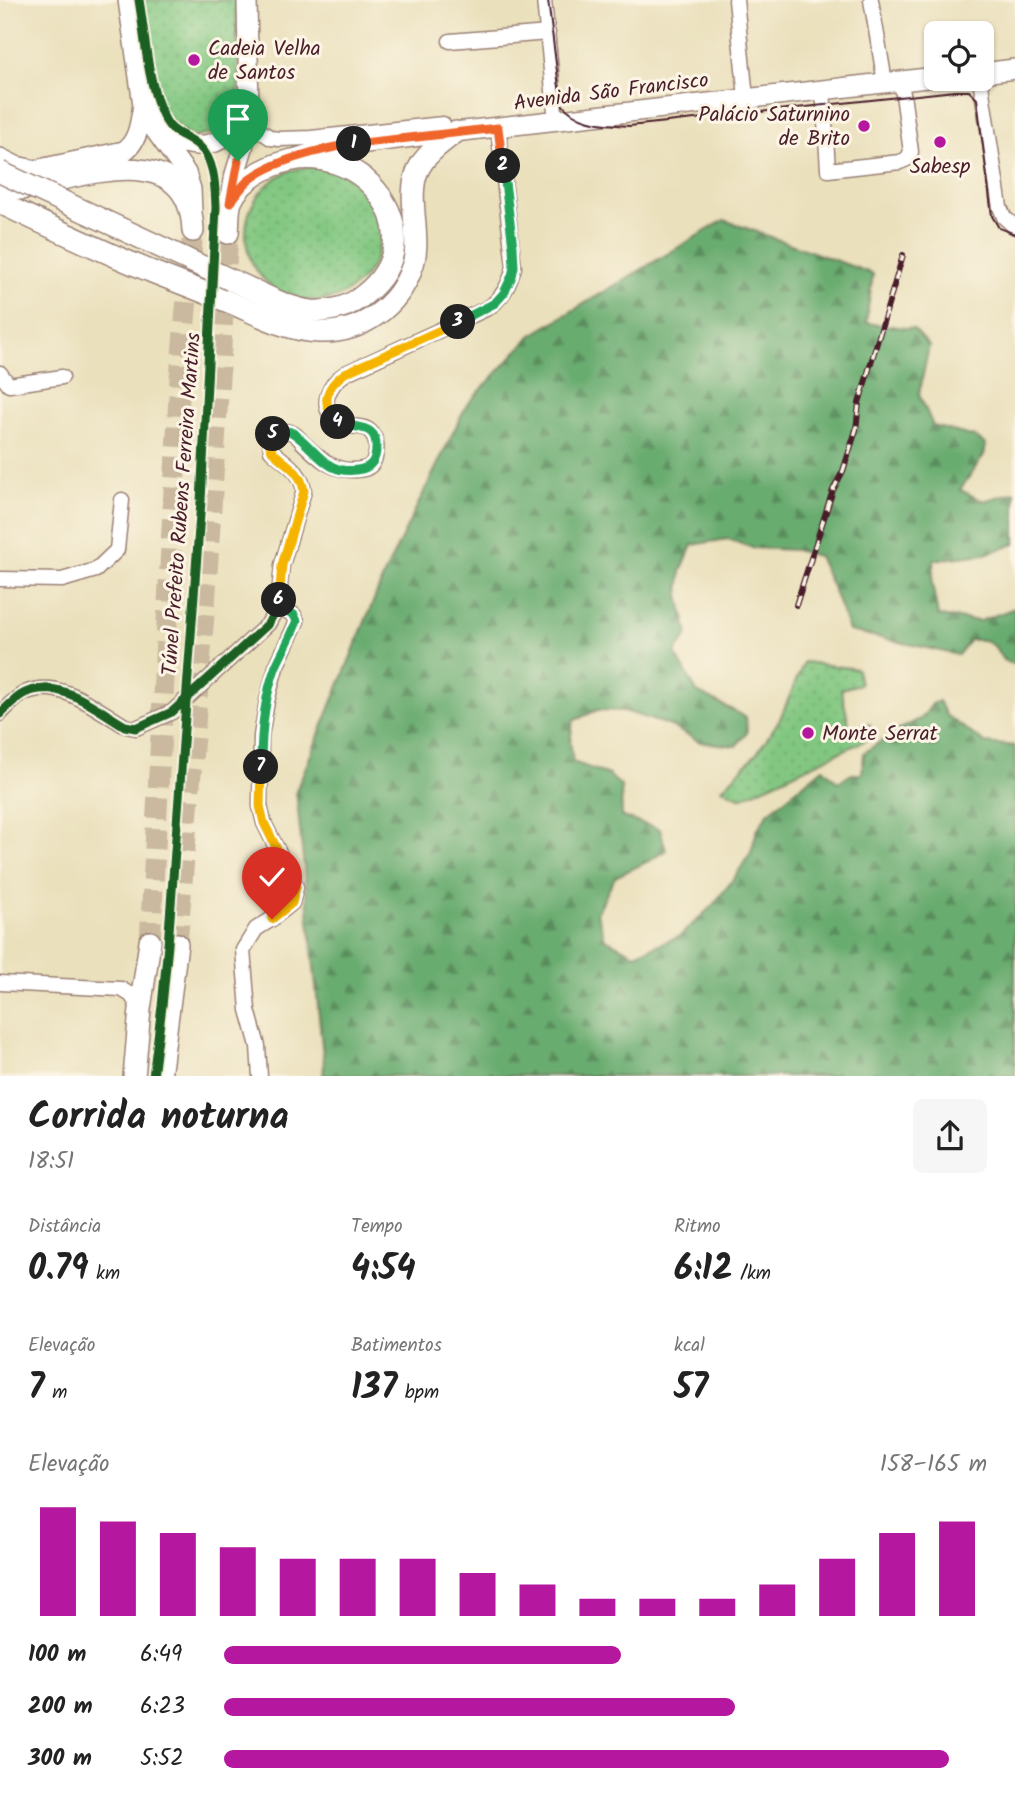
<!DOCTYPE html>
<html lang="pt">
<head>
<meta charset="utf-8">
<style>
	body { margin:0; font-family:Kalam,sans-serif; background:#f6f6f6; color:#222; height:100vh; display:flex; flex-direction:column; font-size:26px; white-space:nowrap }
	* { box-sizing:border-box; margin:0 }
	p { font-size:23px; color:#767676 }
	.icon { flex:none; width:38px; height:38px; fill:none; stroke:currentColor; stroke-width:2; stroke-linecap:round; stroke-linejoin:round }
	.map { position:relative; height:1076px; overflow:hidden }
	.drawer { display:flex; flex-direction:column; background:#fff; flex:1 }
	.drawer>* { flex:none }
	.tools { position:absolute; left:924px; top:21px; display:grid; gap:14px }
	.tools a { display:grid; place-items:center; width:70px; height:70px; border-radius:10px; background:#fff; box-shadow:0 2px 5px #0004; font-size:35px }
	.pin { position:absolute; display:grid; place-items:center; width:60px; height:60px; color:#fff; margin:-72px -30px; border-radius:50% 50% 50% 0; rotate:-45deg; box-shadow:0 0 7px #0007 }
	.pin .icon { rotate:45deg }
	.km { position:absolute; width:35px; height:35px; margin:-18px; border-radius:50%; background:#222; color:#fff; font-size:19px; line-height:35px; text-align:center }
	.round { display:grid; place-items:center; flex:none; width:74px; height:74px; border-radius:10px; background:#f6f6f6 }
	.overview { display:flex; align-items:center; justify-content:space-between; height:119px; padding:0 28px }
	h1 { font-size:38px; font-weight:600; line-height:52px }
	.metrics { display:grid; grid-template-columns:repeat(3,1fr); gap:10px; height:119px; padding:7px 28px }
	.metrics div { display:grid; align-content:center }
	.metrics b { font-size:35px; font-weight:600 }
	.metrics small { font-size:19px; font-weight:400 }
	.metrics p { font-size:19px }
	.chart { height:196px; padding:14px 28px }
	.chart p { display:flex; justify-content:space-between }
	.chart svg { width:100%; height:126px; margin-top:7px; stroke:#b5179e; stroke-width:6 }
	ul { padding:0 28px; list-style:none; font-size:23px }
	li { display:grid; grid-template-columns:112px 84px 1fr; align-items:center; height:52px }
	li i { height:18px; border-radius:9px; background:#b5179e }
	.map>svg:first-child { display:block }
</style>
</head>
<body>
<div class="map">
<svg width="1015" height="1077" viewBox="0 0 1015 1077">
	<defs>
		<pattern id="green-dots" width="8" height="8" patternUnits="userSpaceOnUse" patternTransform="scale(1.75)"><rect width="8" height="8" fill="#82c781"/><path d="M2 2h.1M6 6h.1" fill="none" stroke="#72aa70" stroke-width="1.8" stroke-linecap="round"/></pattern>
		<pattern id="forest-firs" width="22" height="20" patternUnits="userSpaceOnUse" patternTransform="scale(1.75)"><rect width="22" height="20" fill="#69ac6f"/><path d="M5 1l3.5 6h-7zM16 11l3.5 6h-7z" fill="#588b5b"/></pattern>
	</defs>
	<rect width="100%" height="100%" fill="#fcf5e5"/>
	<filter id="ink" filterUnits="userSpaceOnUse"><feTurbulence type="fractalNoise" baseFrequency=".0143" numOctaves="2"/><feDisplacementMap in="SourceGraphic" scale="14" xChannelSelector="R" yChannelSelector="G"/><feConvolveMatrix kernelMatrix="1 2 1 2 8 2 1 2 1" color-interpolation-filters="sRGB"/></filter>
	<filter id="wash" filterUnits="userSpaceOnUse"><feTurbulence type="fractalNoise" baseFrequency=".00686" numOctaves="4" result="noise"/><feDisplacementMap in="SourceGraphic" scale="28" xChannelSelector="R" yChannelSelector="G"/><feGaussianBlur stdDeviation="1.57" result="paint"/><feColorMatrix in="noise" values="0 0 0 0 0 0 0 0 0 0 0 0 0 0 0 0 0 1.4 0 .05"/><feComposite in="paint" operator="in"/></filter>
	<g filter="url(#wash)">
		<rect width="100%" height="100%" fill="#eae0bc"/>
		<!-- green -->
		<g fill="url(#green-dots)" stroke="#667356" stroke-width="2">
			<path d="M142 0H236L239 98 223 131 196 137 183 132 165 115 159 97 153 70Z"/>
			<circle cx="313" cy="234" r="67"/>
			<path d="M804 662 857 669 860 684 841 689 850 729 870 724V732L864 741 741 798 722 789 757 753 780 719Z"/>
		</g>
		<!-- forest -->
		<path fill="url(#forest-firs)" stroke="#5a664d" stroke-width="2" d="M724 220 873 274 866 323 914 329 929 346 919 394 933 426 975 437 986 445 984 455 960 490 983 501 1015 492V544L985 554 934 560 932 583 938 616 980 621 1015 608V665L1003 660 995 647 984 640H970L958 655 849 631 834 591 818 556 795 550 753 548 728 539 692 545 681 571 679 596 688 634 675 653 697 692 746 717 747 733 736 746 700 742 671 726 624 711 597 710 573 721 570 742 573 762 609 775 621 786 622 817 660 829 666 850 651 860 615 877 597 913 605 939 635 954 680 936 712 906 735 877 751 852 757 830 768 813 823 768 838 782 852 774H862L864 753 894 732 922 718 932 704 939 701 946 715 985 743 1015 746V1076H323L324 1065 296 791 387 568 466 406 532 335Z"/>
	</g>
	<g filter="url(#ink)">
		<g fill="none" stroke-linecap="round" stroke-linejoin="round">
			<!-- primary-tunnel -->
			<g stroke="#cab99f" stroke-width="21" stroke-dasharray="21 10" stroke-linecap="butt">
				<path d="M150 942 180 377 193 231"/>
				<path d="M177 944 206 590 228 233"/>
			</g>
			<!-- street casing -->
			<g stroke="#9a8074" stroke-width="17">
				<g id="street">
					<path d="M544 0 556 121"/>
					<path d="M736 0 746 98"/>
					<path d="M871 0 885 82"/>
					<path d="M450 41 548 33"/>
					<path d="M980 79 1000 207 1004 217 1015 227"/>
					<path d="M823 89 828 170 900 162 907 159 911 152 901 80"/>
					<path d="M249 111 259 130 271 138 279 139 311 138 443 124"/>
					<path d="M0 373 9 385 62 377"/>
					<path d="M0 579 62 580 96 570 117 550 122 500"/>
					<path d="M0 714C7 707 16 697 25 693 59 677 96 709 125 726L136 728 172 712 268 624 278 606 282 565 304 491C301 470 285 463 271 450L270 439 275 433C280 431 285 430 290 432 295 433 299 438 302 442 317 456 330 470 352 470 359 470 367 470 372 464 376 458 377 449 376 443 370 418 351 432 337 422 317 406 329 384 346 373L488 308C503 298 510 284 514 267L498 128"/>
					<path d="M0 983 121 989 131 995 140 1009"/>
					<path d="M260 1077 258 1046 248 1010 243 950 256 929 272 919 292 903 296 887 264 823 260 806 261 736 267 701 276 667 297 621 294 615 278 606"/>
				</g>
			</g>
			<!-- secondary casing -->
			<g stroke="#9a8074" stroke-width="22">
				<g id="secondary">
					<path d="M128 0 143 105 155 130 186 173 191 189 192 212"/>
					<path d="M982 73 1015 69"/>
					<path d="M160 133C198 153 227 151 244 106"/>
					<path d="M0 158 16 166 35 170 124 151C139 141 140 121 143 105"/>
					<path d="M297 158 328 148 428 135 936 77"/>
					<path d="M230 203 235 174 243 148 249 111 247 0"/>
				</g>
			</g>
			<!-- primary casing -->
			<g stroke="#9a8074" stroke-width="24">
				<g id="primary">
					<path d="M0 187C20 193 38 185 58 180 113 167 190 151 193 231"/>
					<path d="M0 203C51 227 103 252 155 273 178 282 201 291 224 300 254 312 286 331 319 332 360 334 399 307 412 267 417 254 416 240 415 225 410 174 413 163 456 132"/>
					<path d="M228 233C229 224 228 210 231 202 238 184 258 172 275 165 360 132 439 235 365 294 350 307 330 312 311 311 285 308 255 290 231 280"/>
					<path d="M134 1077 140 1009 150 942"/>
					<path d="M160 1077 177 944"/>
				</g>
			</g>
			<!-- street -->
			<use href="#street" stroke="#fff" stroke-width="14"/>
			<!-- secondary -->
			<use href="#secondary" stroke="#fff" stroke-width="19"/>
			<!-- primary -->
			<use href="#primary" stroke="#fff" stroke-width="21"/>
			<!-- tram -->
			<path stroke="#4a1f2b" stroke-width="2" d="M548 0 561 103C577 124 605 124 629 126L955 91H969L977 99 992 216 999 228 1015 234"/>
			<!-- rail casing -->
			<g stroke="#4a1f2b" stroke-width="6">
				<path id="rail" d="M796 605 833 490 843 471 856 430 859 403 903 255"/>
			</g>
			<!-- rail -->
			<use href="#rail" stroke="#fcf5e5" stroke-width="3.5" stroke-dasharray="10" stroke-linecap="butt"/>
			<!-- primary-bridge casing -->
			<g stroke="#9a8074" stroke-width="24" stroke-linecap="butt">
				<path id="primary-bridge" d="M0 172 231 280"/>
			</g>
			<!-- primary-bridge -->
			<use href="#primary-bridge" stroke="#fff" stroke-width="21"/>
			<!-- cycleway casing -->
			<g stroke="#fcf5e5" stroke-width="13">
				<g id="cycleway">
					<path d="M139 0C145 35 147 78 161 111 171 137 182 131 199 146 215 160 215 187 216 207L201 501 168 945 162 1006 153 1077"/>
					<path d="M0 714C7 707 16 697 25 693 59 677 96 709 125 726L136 728 172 712 268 624 278 606 282 565 304 491C301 470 285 463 271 450L270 439 275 433C280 431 285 430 290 432 295 433 299 438 302 442 317 456 330 470 352 470 359 470 367 470 372 464 376 458 377 449 376 443 370 418 351 432 337 422 317 406 329 384 346 373L488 308C503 298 510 284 514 267L498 128"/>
				</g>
			</g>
			<!-- cycleway -->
			<use href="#cycleway" stroke="#1b5e20" stroke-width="9"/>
		</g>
	</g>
	<g fill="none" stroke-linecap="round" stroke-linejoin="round" filter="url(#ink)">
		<!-- split-1 casing -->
		<g stroke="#fff" stroke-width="14">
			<path id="split-1" d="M238 161 230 203C236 195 241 187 248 181 271 161 324 148 354 144"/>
		</g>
		<!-- split-2 casing -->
		<g stroke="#fff" stroke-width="14">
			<path id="split-2" d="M354 144 498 128 503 166"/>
		</g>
		<!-- split-3 casing -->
		<g stroke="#fff" stroke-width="14">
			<path id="split-3" d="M458 322 495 303 504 293 512 276 514 267 513 247 503 166"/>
		</g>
		<!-- split-4 casing -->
		<g stroke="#fff" stroke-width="14">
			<path id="split-4" d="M338 422C319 403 326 387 345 373L458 322"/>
		</g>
		<!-- split-5 casing -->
		<g stroke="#fff" stroke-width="14">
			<path id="split-5" d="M273 434C280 431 287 429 293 433 316 448 326 478 362 469 371 467 376 459 376 449 378 422 354 430 338 422"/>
		</g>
		<!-- split-6 casing -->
		<g stroke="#fff" stroke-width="14">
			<path id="split-6" d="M273 434 269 442C271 461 300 463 304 491L282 565 279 600"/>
		</g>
		<!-- split-7 casing -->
		<g stroke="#fff" stroke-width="14">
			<path id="split-7" d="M261 767C261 734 264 697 276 666 283 651 291 637 297 621L294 615 278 606 279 600"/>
		</g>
		<!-- split-8 casing -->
		<g stroke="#fff" stroke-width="14">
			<path id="split-8" d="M261 767 260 806 264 823 296 887 292 903 272 919"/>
		</g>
		<!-- split-1 -->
		<use href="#split-1" stroke="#f0652b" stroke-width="9"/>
		<!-- split-2 -->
		<use href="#split-2" stroke="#f0652b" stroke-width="9"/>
		<!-- split-3 -->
		<use href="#split-3" stroke="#22a559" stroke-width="9"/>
		<!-- split-4 -->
		<use href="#split-4" stroke="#f5b400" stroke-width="9"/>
		<!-- split-5 -->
		<use href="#split-5" stroke="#22a559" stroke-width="9"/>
		<!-- split-6 -->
		<use href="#split-6" stroke="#f5b400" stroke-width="9"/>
		<!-- split-7 -->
		<use href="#split-7" stroke="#22a559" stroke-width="9"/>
		<!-- split-8 -->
		<use href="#split-8" stroke="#f5b400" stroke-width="9"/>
	</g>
	<!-- markers -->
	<g fill="#b5179e" stroke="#fcf5e5" stroke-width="2.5">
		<circle cx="194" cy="60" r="7"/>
		<circle cx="864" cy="126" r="7"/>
		<circle cx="940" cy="142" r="7"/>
		<circle cx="808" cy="733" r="7"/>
	</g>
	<g text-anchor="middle" stroke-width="6" stroke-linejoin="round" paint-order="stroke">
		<!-- poi labels -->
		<g font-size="21" fill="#4a1f2b" stroke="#fcf5e5" text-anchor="start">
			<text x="208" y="55">Cadeia Velha<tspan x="208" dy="24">de Santos</tspan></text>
			<text x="850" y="121" text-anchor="end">Palácio Saturnino<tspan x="850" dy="24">de Brito</tspan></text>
			<text x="940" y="173" text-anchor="middle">Sabesp</text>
			<text x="822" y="740">Monte Serrat</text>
		</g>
		<!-- street labels -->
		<g font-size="21" fill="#4a1f2b" stroke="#fcf5e5">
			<text transform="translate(611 91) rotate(-7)" y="7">Avenida São Francisco</text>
			<text transform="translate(181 504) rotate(-86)" y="7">Túnel Prefeito Rubens Ferreira Martins</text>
		</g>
	</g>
</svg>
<div class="tools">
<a><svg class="icon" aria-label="locate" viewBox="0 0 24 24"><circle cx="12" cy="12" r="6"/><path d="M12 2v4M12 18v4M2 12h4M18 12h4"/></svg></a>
</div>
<div class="pin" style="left:238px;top:161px;background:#1e9e55"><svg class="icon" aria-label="arrive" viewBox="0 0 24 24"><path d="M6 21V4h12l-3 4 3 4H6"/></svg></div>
<div class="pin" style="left:272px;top:919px;background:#d93025"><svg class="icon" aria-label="check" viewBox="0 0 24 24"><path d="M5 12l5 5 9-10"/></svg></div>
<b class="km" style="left:354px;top:144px">1</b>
<b class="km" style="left:503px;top:166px">2</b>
<b class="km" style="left:458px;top:322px">3</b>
<b class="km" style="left:338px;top:422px">4</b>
<b class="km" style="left:273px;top:434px">5</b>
<b class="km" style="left:279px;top:600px">6</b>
<b class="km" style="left:261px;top:767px">7</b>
</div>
<section class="drawer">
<div class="overview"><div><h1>Corrida noturna</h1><p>18:51</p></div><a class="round"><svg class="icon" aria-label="share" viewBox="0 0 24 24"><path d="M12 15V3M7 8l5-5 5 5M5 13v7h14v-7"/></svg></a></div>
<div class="metrics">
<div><p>Distância</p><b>0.79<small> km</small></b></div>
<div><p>Tempo</p><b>4:54</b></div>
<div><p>Ritmo</p><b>6:12<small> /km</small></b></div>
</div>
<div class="metrics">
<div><p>Elevação</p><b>7<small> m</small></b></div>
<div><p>Batimentos</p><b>137<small> bpm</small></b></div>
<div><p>kcal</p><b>57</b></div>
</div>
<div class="chart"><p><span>Elevação</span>158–165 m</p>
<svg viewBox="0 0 160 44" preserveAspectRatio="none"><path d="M5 44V6M15 44V11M25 44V15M35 44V20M45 44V24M55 44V24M65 44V24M75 44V29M85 44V33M95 44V38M105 44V38M115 44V38M125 44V33M135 44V24M145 44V15M155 44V11"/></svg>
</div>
<ul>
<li><b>100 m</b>6:49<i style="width:52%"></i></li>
<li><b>200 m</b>6:23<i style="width:67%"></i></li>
<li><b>300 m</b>5:52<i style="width:95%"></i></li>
</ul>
</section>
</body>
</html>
